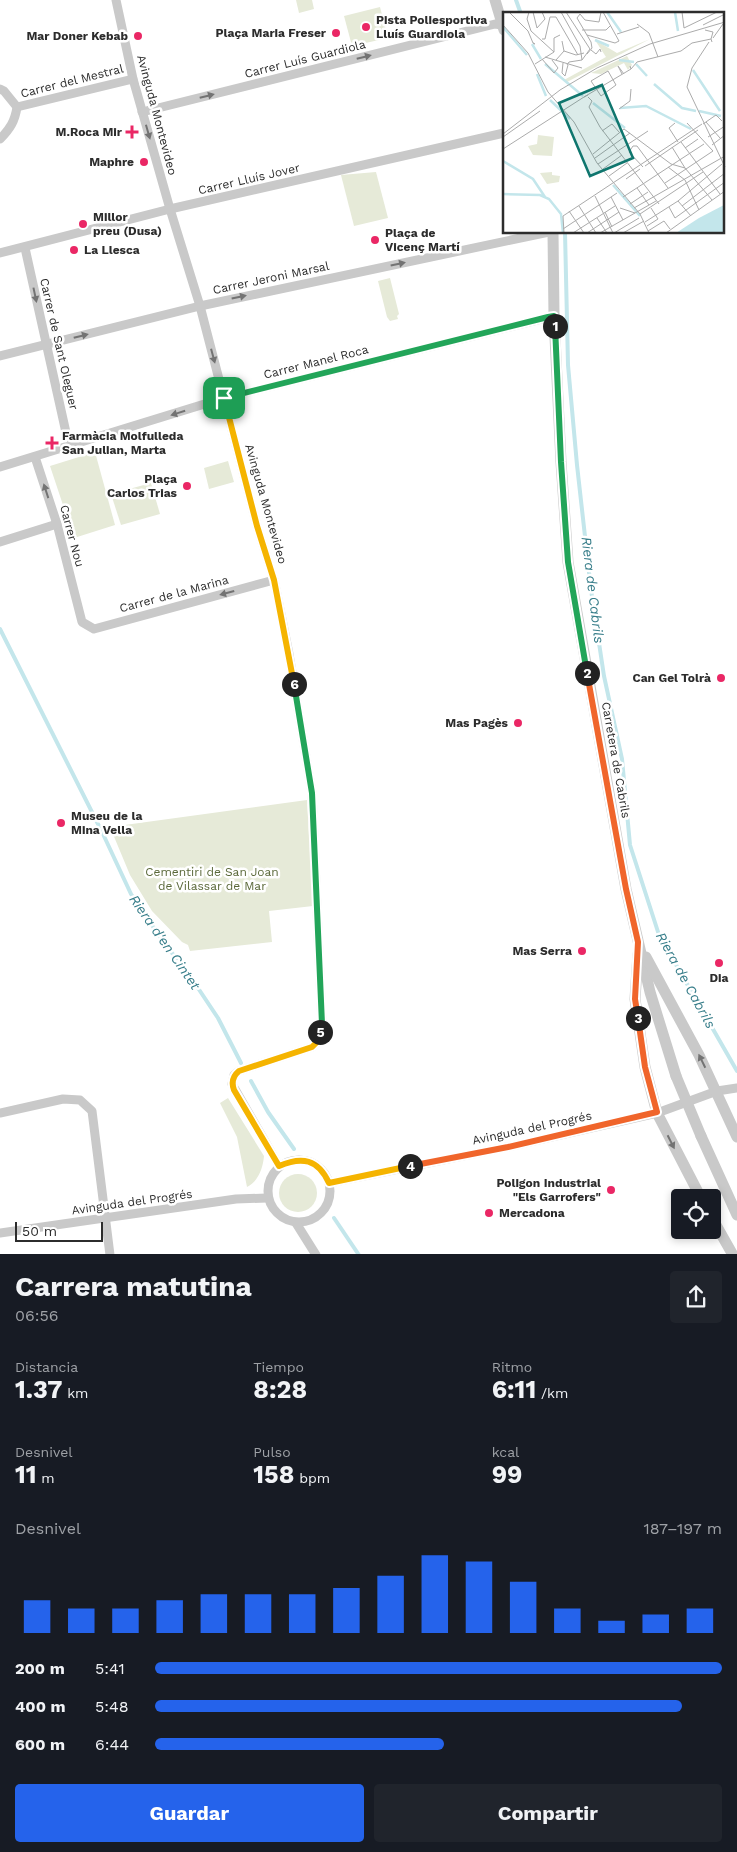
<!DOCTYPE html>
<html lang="es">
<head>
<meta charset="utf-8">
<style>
	body { margin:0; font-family:"Work Sans",sans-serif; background:#20242c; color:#f1f3f6; height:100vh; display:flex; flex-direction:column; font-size:19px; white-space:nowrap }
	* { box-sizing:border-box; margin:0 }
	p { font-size:16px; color:#9ea1a6 }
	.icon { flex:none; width:28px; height:28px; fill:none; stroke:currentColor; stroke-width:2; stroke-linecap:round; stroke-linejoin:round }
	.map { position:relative; height:1254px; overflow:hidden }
	.drawer { display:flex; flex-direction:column; background:#171b24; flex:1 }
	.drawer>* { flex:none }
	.buttons { position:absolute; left:671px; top:1189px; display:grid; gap:10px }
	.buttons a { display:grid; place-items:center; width:50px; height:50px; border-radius:5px; background:#171b24; box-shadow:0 2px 8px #0003; font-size:25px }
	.scale { position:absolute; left:15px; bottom:12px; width:88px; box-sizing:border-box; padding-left:5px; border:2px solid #2c2c2c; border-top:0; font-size:14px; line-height:18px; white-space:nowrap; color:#2c2c2c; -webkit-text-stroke:4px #fff; paint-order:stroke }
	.pin { position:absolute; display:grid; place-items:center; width:42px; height:42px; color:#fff; margin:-21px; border-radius:10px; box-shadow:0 2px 8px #0006 }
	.km { position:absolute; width:25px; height:25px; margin:-12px; border-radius:50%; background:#222; color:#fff; font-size:14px; line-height:25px; text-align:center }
	.round { display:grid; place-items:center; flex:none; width:52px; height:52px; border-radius:5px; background:#20242c }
	.summary { display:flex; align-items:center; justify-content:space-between; height:85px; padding:0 15px }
	h1 { font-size:28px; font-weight:700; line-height:38px }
	.figures { display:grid; grid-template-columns:repeat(3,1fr); gap:8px; height:85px; padding:5px 15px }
	.figures div { display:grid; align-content:center }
	.figures b { font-size:25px; font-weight:700 }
	.figures small { font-size:14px; font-weight:400 }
	.figures p { font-size:14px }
	.chart { height:140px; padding:10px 15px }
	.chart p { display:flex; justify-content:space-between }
	.chart svg { width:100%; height:90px; margin-top:5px; stroke:#2563eb; stroke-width:6 }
	.primary-button { display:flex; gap:10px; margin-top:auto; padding:10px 15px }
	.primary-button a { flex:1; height:58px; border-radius:5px; background:#2563eb; color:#fff; font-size:20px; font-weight:700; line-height:58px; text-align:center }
	.primary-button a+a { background:#20242c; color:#f1f3f6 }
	ul { padding:0 15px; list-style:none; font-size:16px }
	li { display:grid; grid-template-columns:80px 60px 1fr; align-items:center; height:38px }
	li i { height:12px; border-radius:6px; background:#2563eb }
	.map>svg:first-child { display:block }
</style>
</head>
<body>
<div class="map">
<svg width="737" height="1255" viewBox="0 0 737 1255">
	<rect width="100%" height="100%" fill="#fff"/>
	<!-- green -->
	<g fill="#e6ead8">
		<path d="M296 0H312L314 9 299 13Z"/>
		<path d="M380 7 388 38 352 46 344 16Z"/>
		<path d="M376 172 388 218 354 226 341 175Z"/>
		<path d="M390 278 399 314 397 316 398 319 390 321 387 317 378 281Z"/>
		<path d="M95 452 115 525 74 538 50 466Z"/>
		<path d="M228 461 234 482 209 489 204 468Z"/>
		<path d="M151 483 160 514 121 525 111 494Z"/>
		<path d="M307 800 313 906 269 911 272 942 190 951 188 945 182 942 152 911 130 875 110 827Z"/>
		<path d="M228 1098 264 1156C263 1168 258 1182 247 1187L237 1137 220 1103Z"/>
		<circle cx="298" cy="1193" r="19"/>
	</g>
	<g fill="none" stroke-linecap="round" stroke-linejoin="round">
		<!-- stream -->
		<g stroke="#c3e6eb" stroke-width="4">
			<path d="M516 0 521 14"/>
			<path d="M565 232 568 365 577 465 591 590 604 676 622 759 630 845 659 935 737 1071"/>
			<path d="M0 629 103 834 131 894 164 943 188 973 218 1018 241 1063"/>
			<path d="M251 1081 268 1112 294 1149"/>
			<path d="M334 1218 359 1255"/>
		</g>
		<!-- minor -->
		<g stroke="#c9c9c9" stroke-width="9">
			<path d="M116 0 133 79 170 209 200 306 257 526 274 580 289 654 312 793 322 1024 319 1040 312 1047 239 1071 234 1075 232 1084 279 1166"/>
			<path d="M0 89 4 91 17 107C15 121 10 129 0 139"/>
			<path d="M17 107 133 79"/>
			<path d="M142 112 495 24 502 25"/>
			<path d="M25 248 69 446"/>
			<path d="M0 253 170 209 504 133"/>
			<path d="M0 356 200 306 549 232"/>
			<path d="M35 457 57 524 82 622 94 629 274 580"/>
			<path d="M0 467 224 398 554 316"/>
			<path d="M0 542 57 524"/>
			<path d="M0 1113 63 1099 80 1100 92 1111 110 1255"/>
			<circle cx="299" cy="1191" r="31"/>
			<path d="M329 1183 507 1147 657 1113 717 1091 737 1088"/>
			<path d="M296 1223 316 1255"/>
			<path d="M0 1233 236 1199 267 1198"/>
		</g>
		<!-- tertiary -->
		<g stroke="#c9c9c9" stroke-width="11">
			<path d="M495 0 504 30"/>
			<path d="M553 232 554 316 561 462 568 562 626 889 650 992 676 1076"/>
			<path d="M638 954 635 999 645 1067 657 1113 701 1198"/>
			<path d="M646 957 699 1055 737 1137"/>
			<path d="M701 1136 737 1215"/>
			<path d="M712 1218 733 1255"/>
		</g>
		<!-- tertiary-bridge -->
		<path stroke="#c9c9c9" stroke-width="11" d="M676 1076 701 1136"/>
	</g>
	<!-- one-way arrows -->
	<defs><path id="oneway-solid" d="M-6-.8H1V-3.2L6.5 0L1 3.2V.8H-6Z" transform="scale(1.25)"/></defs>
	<g fill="#737373">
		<use href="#oneway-solid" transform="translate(364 57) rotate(-14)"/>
		<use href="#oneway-solid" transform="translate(207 96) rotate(-14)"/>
		<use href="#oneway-solid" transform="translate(148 132) rotate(74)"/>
		<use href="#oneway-solid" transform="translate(398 264) rotate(-12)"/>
		<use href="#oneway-solid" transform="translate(35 295) rotate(78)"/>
		<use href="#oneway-solid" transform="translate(239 297) rotate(-12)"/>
		<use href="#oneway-solid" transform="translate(81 336) rotate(-14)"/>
		<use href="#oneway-solid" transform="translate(213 356) rotate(75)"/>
		<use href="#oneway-solid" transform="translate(178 413) rotate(163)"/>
		<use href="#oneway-solid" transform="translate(46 491) rotate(-108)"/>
		<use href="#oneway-solid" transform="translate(227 593) rotate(165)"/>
		<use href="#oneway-solid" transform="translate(702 1061) rotate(-116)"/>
		<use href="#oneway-solid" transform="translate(671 1142) rotate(63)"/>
	</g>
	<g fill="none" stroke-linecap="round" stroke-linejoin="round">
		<!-- split-1 casing -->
		<g stroke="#fff" stroke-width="10">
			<path id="split-1" d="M224 398 548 317 554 316 555 326"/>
		</g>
		<!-- split-2 casing -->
		<g stroke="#fff" stroke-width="10">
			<path id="split-2" d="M555 326 561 462 568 562 587 673"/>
		</g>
		<!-- split-3 casing -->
		<g stroke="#fff" stroke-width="10">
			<path id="split-3" d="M587 673 626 889 638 942 635 999 638 1018"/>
		</g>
		<!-- split-4 casing -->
		<g stroke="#fff" stroke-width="10">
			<path id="split-4" d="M410 1166 508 1147 657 1112 645 1067 638 1018"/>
		</g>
		<!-- split-5 casing -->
		<g stroke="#fff" stroke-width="10">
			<path id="split-5" d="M320 1032 319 1040 312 1047 239 1071C233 1076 231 1082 234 1090L279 1166C302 1156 318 1159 329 1183L410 1166"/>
		</g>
		<!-- split-6 casing -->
		<g stroke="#fff" stroke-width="10">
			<path id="split-6" d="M294 684 312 793 322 1024 320 1032"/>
		</g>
		<!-- split-7 casing -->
		<g stroke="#fff" stroke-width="10">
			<path id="split-7" d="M224 398 257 526 274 580 294 684"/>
		</g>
		<!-- split-1 -->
		<use href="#split-1" stroke="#22a559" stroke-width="6"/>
		<!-- split-2 -->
		<use href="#split-2" stroke="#22a559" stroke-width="6"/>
		<!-- split-3 -->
		<use href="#split-3" stroke="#f0652b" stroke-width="6"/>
		<!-- split-4 -->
		<use href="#split-4" stroke="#f0652b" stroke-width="6"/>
		<!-- split-5 -->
		<use href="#split-5" stroke="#f5b400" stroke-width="6"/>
		<!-- split-6 -->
		<use href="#split-6" stroke="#22a559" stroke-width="6"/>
		<!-- split-7 -->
		<use href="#split-7" stroke="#f5b400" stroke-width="6"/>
	</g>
	<!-- markers -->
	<g fill="#ea2765" stroke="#fff" stroke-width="2">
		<circle cx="366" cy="27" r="5"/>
		<circle cx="336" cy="33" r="5"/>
		<circle cx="138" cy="36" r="5"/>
		<path d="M129.5 124.5h5v5h5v5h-5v5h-5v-5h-5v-5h5z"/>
		<circle cx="144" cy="162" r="5"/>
		<circle cx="83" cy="224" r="5"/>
		<circle cx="375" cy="240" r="5"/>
		<circle cx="74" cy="250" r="5"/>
		<path d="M49.5 435.5h5v5h5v5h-5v5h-5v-5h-5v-5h5z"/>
		<circle cx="187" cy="486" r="5"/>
		<circle cx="721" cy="678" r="5"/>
		<circle cx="518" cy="723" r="5"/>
		<circle cx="61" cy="823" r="5"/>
		<circle cx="582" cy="951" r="5"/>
		<circle cx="719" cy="963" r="5"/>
		<circle cx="611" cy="1190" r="5"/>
		<circle cx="489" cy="1213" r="5"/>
	</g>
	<g text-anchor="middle" stroke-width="5" stroke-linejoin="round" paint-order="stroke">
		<!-- poi labels -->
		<g font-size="12" font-weight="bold" fill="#2c2c2c" stroke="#fff" text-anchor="end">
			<text x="376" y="24" text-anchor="start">Pista Poliesportiva<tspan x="376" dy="14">Lluís Guardiola</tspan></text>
			<text x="326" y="37">Plaça Maria Freser</text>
			<text x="128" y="40">Mar Doner Kebab</text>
			<text x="122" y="136">M.Roca Mir</text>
			<text x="134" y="166">Maphre</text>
			<text x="93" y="221" text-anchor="start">Millor<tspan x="93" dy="14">preu (Dusa)</tspan></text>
			<text x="385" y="237" text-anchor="start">Plaça de<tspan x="385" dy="14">Vicenç Martí</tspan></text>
			<text x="84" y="254" text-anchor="start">La Llesca</text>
			<text x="62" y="440" text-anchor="start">Farmàcia Molfulleda<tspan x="62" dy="14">San Julian, Marta</tspan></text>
			<text x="177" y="483">Plaça<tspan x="177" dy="14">Carlos Trias</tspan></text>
			<text x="711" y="682">Can Gel Tolrà</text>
			<text x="508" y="727">Mas Pagès</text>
			<text x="71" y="820" text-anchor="start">Museu de la<tspan x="71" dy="14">Mina Vella</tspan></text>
			<text x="572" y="955">Mas Serra</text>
			<text x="719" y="982" text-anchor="middle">Dia</text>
			<text x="601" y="1187">Poligon Industrial<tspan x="601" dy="14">"Els Garrofers"</tspan></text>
			<text x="499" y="1217" text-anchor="start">Mercadona</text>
		</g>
		<!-- street labels -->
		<g font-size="12" fill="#2c2c2c" stroke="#fff">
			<text transform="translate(305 59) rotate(-14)" y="4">Carrer Luís Guardiola</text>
			<text transform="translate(72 81) rotate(-14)" y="4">Carrer del Mestral</text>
			<text transform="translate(157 115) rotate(75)" y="4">Avinguda Montevideo</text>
			<text transform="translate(249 179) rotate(-13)" y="4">Carrer Lluís Jover</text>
			<text transform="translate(271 278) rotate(-12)" y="4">Carrer Jeroni Marsal</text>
			<text transform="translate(59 344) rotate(77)" y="4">Carrer de Sant Oleguer</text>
			<text transform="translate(316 362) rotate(-14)" y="4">Carrer Manel Roca</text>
			<text transform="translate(266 504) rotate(74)" y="4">Avinguda Montevideo</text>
			<text transform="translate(72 536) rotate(75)" y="4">Carrer Nou</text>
			<text transform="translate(174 594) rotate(-15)" y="4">Carrer de la Marina</text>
			<text transform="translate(616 760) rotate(80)" y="4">Carretera de Cabrils</text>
			<text transform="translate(532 1128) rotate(-12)" y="4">Avinguda del Progrés</text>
			<text transform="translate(132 1202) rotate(-8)" y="4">Avinguda del Progrés</text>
		</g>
		<!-- park labels -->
		<g font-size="12" fill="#5a6839" stroke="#fff">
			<text x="212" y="876">Cementiri de San Joan<tspan x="212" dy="14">de Vilassar de Mar</tspan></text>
		</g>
		<!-- water labels -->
		<g font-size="14" font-style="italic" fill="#367d89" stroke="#fff">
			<text transform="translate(593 590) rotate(83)" y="5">Riera de Cabrils</text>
			<text transform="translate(165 942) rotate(55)" y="5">Riera d'en Cintet</text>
			<text transform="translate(686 980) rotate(61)" y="5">Riera de Cabrils</text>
		</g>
	</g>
	<!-- overview -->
	<g transform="translate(503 12)">
		<rect width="221" height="221" fill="#fff"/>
		<path d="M147 27 64 70 61 68 103 45 92 28 114 41ZM124 44 129 53 125 58 121 51 98 62 88 61ZM35 123 51 125 49 144 30 143 25 134 34 132ZM49 160V163L57 164 56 170 44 172 37 161Z" fill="#e6ead8"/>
		<path d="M221 193V221H173L196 206Z" fill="#c3e6eb"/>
		<path fill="none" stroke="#c3e6eb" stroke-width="2.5" d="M104 0 118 20M172 0 175 19M0 15 24 43M92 28 106 34M29 32 38 47M116 48 131 50M42 52 80 84M133 52 144 64M190 58 217 99M34 62 43 84M151 72 179 96 193 99M47 88 67 107M90 91 122 116M117 96 143 94 188 117M196 99 218 104M0 149 30 167 42 185M110 173 137 204M0 182 37 183 46 187 58 202 60 221"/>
		<path fill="none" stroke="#ababab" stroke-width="1" d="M6 0 25 19 30 31 32 32 30 31M26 0 24 7 28 19 51 40M30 0 34 16 42 7 39 0M58 0 77 34 79 48M63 0 87 37 79 48 66 50 64 53M179 0 181 16 214 0M134 12 146 21 155 45M0 13 25 41 45 80 71 110 94 151 137 202 146 221M200 13 222 2M79 18H103L107 14M202 18 210 20 208 27M114 22 136 15M84 23 112 31 116 29 100 0M210 26 220 12M39 27H42L47 5H53L75 43M206 30 189 56 184 75 222 155M88 38 93 42 97 37 98 40M61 39 73 43 81 41M84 42 89 36 88 30 74 6 77 2 82 8 96 10 98 0M42 45 79 56M39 47 51 61 55 56 49 48M53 48 61 39 59 29M60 51 59 61 62 64 65 53M32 52 51 40V26L57 23M127 54 128 57 134 50 178 39 189 31 208 27 209 30M105 59 113 73 98 84 88 69ZM119 62 115 54 121 62M85 83 81 85 128 57M85 85 89 89 86 95 97 115 156 192M116 97 127 89 128 77M203 110 217 126M172 111 166 116 175 130M184 111 210 139M200 112 213 103 219 109M99 119 109 112 116 120M0 122 57 78 94 56 147 32 222 10M0 125 37 99M205 125 222 114M178 130 217 182M209 133 222 123M169 135 182 156M182 136 195 127M0 137 81 85M90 142 121 117 168 152 182 156 209 188M92 146 127 121M95 152 145 119M142 154 195 118M140 155 126 140 130 134H134L165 176M165 155 182 168 196 198M100 157 119 143M106 164 124 151M123 167 137 157M162 171 210 139M134 176 146 193M92 184 110 221M108 185 120 208M120 185 201 132M175 189 188 204M127 192 145 180M76 194 93 221M179 194 222 161M166 195 172 206 222 170M117 196 132 201M131 196 222 144M66 199 81 221M102 200 109 215M137 202 200 160M60 204 199 112M60 204 61 221M94 206 104 221M142 210 175 189 219 152M144 214 155 207 148 196M60 217 114 181M145 219 161 209 167 217M70 221 112 194M84 221 116 200M97 221 153 189M111 221 136 206M120 221 141 209M163 221 222 179"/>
		<path fill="#0f766e" fill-opacity="0.15" stroke="#0f766e" stroke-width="2.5" d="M99 73 130 146 87 164 56 91Z"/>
		<rect width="221" height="221" fill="none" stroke="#2c2c2c" stroke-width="2.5"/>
	</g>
</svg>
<div class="buttons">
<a><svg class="icon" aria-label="locate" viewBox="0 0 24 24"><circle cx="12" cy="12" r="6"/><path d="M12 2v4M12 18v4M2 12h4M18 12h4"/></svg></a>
</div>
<div class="scale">50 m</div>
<div class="pin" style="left:224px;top:398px;background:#1e9e55"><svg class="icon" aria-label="arrive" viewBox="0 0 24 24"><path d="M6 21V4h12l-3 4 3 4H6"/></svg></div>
<b class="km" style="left:555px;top:326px">1</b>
<b class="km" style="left:587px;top:673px">2</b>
<b class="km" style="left:638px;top:1018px">3</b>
<b class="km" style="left:410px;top:1166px">4</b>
<b class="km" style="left:320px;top:1032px">5</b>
<b class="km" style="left:294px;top:684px">6</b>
</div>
<section class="drawer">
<div class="summary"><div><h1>Carrera matutina</h1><p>06:56</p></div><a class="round"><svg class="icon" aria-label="share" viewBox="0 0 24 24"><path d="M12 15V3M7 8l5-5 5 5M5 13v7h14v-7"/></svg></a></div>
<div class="figures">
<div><p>Distancia</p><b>1.37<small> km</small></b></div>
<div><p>Tiempo</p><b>8:28</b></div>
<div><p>Ritmo</p><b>6:11<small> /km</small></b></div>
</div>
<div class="figures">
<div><p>Desnivel</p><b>11<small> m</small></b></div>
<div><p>Pulso</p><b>158<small> bpm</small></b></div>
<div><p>kcal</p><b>99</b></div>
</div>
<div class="chart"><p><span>Desnivel</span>187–197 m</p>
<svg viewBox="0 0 160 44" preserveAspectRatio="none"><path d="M5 44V28M15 44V32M25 44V32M35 44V28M45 44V25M55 44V25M65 44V25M75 44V22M85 44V16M95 44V6M105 44V9M115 44V19M125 44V32M135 44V38M145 44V35M155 44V32"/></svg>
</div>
<ul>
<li><b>200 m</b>5:41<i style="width:100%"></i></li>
<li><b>400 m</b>5:48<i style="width:93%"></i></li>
<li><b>600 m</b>6:44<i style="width:51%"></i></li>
</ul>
<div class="primary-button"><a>Guardar</a><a>Compartir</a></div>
</section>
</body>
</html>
